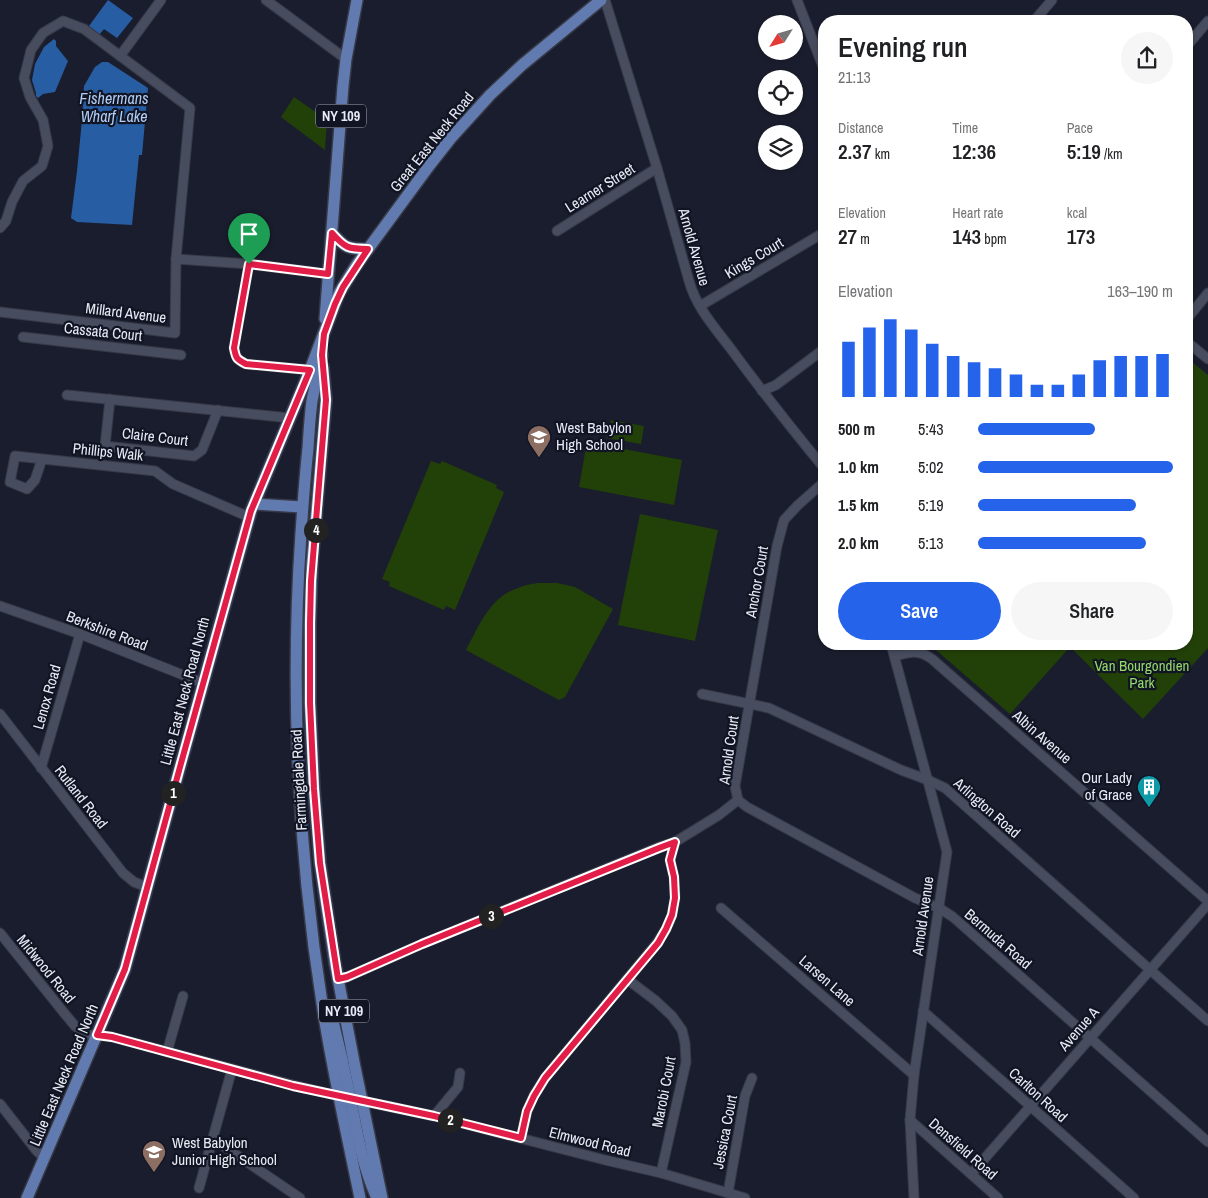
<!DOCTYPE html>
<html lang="en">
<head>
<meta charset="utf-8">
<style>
	body { margin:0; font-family:"Archivo Narrow",sans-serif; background:#f6f6f6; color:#202124; height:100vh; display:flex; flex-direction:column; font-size:19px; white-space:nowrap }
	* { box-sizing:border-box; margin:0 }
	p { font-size:16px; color:#757577 }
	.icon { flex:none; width:28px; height:28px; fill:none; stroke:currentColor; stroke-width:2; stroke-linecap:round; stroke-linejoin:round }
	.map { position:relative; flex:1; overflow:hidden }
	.panel { position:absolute; left:818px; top:15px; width:375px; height:635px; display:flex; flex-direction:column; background:#fff; border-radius:20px; box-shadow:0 1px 4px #0004 }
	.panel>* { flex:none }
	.needle { width:32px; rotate:233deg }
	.tools { position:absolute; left:758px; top:15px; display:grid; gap:10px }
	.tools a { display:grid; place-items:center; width:45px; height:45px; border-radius:50%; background:#fff; box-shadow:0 1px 4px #0004; font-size:25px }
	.pin { position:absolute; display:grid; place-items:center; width:42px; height:42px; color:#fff; margin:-51px -21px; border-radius:50% 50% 50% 0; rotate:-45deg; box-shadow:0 0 5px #0007 }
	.pin .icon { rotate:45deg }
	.km { position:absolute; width:25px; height:25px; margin:-12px; border-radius:50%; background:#222; color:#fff; font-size:14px; line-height:25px; text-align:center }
	.round { display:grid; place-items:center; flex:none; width:52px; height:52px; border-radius:26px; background:#f6f6f6 }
	.headline { display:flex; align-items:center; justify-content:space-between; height:85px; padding:0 20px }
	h1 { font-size:28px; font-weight:600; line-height:38px }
	.metrics { display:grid; grid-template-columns:repeat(3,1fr); gap:8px; height:85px; padding:5px 20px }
	.metrics div { display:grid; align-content:center }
	.metrics b { font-size:21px; font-weight:600 }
	.metrics small { font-size:14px; font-weight:400 }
	.metrics p { font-size:14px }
	.chart { height:140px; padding:10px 20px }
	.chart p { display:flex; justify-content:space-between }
	.chart svg { width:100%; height:90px; margin-top:5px; stroke:#2563eb; stroke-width:6 }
	.action { display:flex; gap:10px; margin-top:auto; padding:10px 20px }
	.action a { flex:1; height:58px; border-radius:30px; background:#2563eb; color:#fff; font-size:20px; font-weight:600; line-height:58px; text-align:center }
	.action a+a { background:#f6f6f6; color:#202124 }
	ul { padding:0 20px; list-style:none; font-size:16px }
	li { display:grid; grid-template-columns:80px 60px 1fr; align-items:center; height:38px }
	li i { height:12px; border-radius:6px; background:#2563eb }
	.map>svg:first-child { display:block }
</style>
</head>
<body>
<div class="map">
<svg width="1208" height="1198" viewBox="0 0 1208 1198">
	<rect width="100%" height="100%" fill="#1a1d2d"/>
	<!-- green -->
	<g fill="#224108">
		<path d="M294 97 327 120 325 150 281 117Z"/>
		<path d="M1186 357 1208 375V648L1143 719 1070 647 1010 714 929 644H1186Z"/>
		<path d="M611 420 644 426 641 444 607 438Z"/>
		<path d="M587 442 682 460 674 505 579 487Z"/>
		<path d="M431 461 440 464 442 461 497 485 496 488 504 492 455 610 446 606 444 610 389 586 390 582 382 579Z"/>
		<path d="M640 514 718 530 695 641 618 625Z"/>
		<path d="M538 583H557L575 587 613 609 565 697 559 700 466 650C479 626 490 597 518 588 525 585 531 584 538 583Z"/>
	</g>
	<!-- water -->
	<g fill="#275da3">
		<path d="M108 0 133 18 117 38 104 29 99 35 89 26Z"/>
		<path d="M54 39 56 41V46L68 61 55 92 43 94 38 98 36 96V93L32 80 35 64 44 47Z"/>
		<path d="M102 62H108L148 88 142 155H139L132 225 77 222 71 218 77 171 82 120 84 86 95 67Z"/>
	</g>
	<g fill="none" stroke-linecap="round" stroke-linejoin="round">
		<!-- minor casing -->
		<g stroke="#373946" stroke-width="11">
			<g id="minor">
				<path d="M266 0 346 59"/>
				<path d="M605 0 657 168 689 281C696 307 715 328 731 349 761 390 792 429 824 468"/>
				<path d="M797 0 824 69"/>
				<path d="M1034 21 1052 0"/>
				<path d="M1186 47 1208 21"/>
				<path d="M120 56 161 0"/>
				<path d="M0 228 6 221 12 202 23 181 42 166 48 146 43 120 30 97 24 78 31 50 43 33 63 21 84 29 190 108 176 259 175 333 0 312"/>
				<path d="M557 231 657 168"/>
				<path d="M176 259 249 264 328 274"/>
				<path d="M249 264 234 348C236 357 236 359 246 364L310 370"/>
				<path d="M700 306 823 233"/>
				<path d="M1186 320 1208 293"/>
				<path d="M23 337 181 355"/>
				<path d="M1186 341 1208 359"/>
				<path d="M762 391 776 385 824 349"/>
				<path d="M67 395 290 418"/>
				<path d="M110 399 105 446 194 456 202 450 218 410"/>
				<path d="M42 459 35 480 27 489 10 482 15 456 155 471 173 484 249 517"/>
				<path d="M0 606 80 634 203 683"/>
				<path d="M891 644 947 852 914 1075 910 1120 914 1198"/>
				<path d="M895 656C910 652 918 649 932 659L1208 901"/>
				<path d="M702 694 769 708 901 770 928 780 945 788 1208 1021"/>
				<path d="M0 714 123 873 134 882 147 887"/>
				<path d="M41 768 80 634"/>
				<path d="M738 800 747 807 915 898 939 908 953 917 1208 1142"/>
				<path d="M738 800 735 786 777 546 784 520 798 505 824 482"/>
				<path d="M721 908 914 1075"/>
				<path d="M0 933 65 1014 75 1026 88 1034 112 1037 293 1085 343 1097"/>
				<path d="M338 979 347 977 422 944 659 847 675 842 719 815 738 800"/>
				<path d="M627 979 656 1001 672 1016 682 1030 685 1043 686 1062 661 1173"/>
				<path d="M923 1011 1134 1198"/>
				<path d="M167 1052 183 996"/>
				<path d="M358 1100 434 1116 605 1160 661 1173 745 1198"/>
				<path d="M0 1104 36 1150 44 1158"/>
				<path d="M434 1116 458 1087 460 1073"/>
				<path d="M910 1120 998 1198"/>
				<path d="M521 1138 527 1111 534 1095 545 1078 657 943 666 929 672 915 675 898 674 877 670 860 675 842"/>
				<path d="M213 1139 300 1198"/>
				<path d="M971 1174 1208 904"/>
				<path d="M199 1188 232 1069"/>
				<path d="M728 1193 745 1096 752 1078"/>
			</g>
		</g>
		<!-- major casing -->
		<g stroke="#373946" stroke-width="14">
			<g id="major">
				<path d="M332 233C345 248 348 249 368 249"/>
				<path d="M325 319 343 86 346 59 357 0"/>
				<path d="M322 355C319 370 315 385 312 401 310 416 309 432 308 448 305 476 303 504 301 533 290 692 298 852 323 1010 333 1073 347 1135 360 1198"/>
				<path d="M323 367 326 400 312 564 310 623V703L314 789 320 863 335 963 355 1067 382 1198"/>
				<path d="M254 504 302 507"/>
				<path d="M329 1006C337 1036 344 1066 350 1097 357 1131 362 1166 377 1198"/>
				<path d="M27 1198 125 969 180 767 251 511 310 370 339 293 357 264 429 166 451 138 490 95 522 65 601 0"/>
			</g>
		</g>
		<!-- minor -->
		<use href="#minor" stroke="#474c5e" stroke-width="9"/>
		<!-- major -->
		<use href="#major" stroke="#617bb0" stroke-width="11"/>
	</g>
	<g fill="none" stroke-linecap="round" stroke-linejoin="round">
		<!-- route casing -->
		<g stroke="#fff" stroke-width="10">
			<path id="route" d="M332 233C345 248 348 249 368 249L343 287 335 304 324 334 322 355 326 400 311 581 310 623V703L314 789 320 863 338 979 347 977 422 944 659 848 675 842 670 860 674 877 675 898 672 915 666 929 658 943 545 1078 534 1096 527 1111 521 1138 434 1116 293 1086 112 1037 97 1035 125 969 180 767 251 511 310 370 246 364C236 359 236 358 234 348L249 264 328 274Z"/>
		</g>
		<!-- route -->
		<use href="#route" stroke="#e11d48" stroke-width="6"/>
	</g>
	<!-- icons -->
	<defs>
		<g id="school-pin" transform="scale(1.25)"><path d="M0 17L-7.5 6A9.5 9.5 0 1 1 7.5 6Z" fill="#8d6e63" stroke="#111423"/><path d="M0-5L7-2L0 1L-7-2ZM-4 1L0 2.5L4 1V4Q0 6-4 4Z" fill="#fff"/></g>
		<g id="building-pin" transform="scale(1.25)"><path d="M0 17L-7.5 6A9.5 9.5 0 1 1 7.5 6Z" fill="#0f9aa8" stroke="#111423"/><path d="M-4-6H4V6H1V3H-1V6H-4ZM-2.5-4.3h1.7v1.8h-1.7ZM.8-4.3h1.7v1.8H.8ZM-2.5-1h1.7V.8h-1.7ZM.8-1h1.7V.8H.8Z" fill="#fff"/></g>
	</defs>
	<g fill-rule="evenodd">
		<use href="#school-pin" x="539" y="437"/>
		<use href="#building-pin" x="1149" y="787"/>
		<use href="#school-pin" x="154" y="1152"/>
	</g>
	<g text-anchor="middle" stroke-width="4.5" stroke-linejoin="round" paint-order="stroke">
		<!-- shield labels -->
		<g fill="#111423" stroke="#a8aab7" stroke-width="1">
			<rect x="316" y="104.5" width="50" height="23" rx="4"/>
			<rect x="319" y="999.5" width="50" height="23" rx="4"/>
		</g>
		<g font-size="14" font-weight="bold" fill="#e8ebf6">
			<text x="341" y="121">NY 109</text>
			<text x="344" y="1016">NY 109</text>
		</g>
		<!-- street labels -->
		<g font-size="15" fill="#e8ebf6" stroke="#111423">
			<text transform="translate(432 142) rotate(-51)" y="5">Great East Neck Road</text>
			<text transform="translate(600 188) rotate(-32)" y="5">Learner Street</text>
			<text transform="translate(694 247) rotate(74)" y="5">Arnold Avenue</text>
			<text transform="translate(754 258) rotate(-31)" y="5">Kings Court</text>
			<text transform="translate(126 313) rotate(7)" y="5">Millard Avenue</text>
			<text transform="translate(103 332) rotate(6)" y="5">Cassata Court</text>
			<text transform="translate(155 437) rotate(7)" y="5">Claire Court</text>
			<text transform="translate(108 452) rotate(6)" y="5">Phillips Walk</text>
			<text transform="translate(757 582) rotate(-80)" y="5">Anchor Court</text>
			<text transform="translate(107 631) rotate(21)" y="5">Berkshire Road</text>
			<text transform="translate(185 691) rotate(-75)" y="5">Little East Neck Road North</text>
			<text transform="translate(47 697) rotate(-74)" y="5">Lenox Road</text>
			<text transform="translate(1042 737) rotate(41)" y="5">Albin Avenue</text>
			<text transform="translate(729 750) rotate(-82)" y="5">Arnold Court</text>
			<text transform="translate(299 780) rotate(-93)" y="5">Farmingdale Road</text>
			<text transform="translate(81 797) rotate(52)" y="5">Rutland Road</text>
			<text transform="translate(987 808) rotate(41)" y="5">Arlington Road</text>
			<text transform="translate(923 916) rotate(-82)" y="5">Arnold Avenue</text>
			<text transform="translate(998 939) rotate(41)" y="5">Bermuda Road</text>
			<text transform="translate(46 969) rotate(51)" y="5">Midwood Road</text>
			<text transform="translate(827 981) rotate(41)" y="5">Larsen Lane</text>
			<text transform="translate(1079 1029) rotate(-49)" y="5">Avenue A</text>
			<text transform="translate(64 1075) rotate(-67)" y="5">Little East Neck Road North</text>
			<text transform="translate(664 1092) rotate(-79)" y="5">Marobi Court</text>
			<text transform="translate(1038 1095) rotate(42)" y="5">Carlton Road</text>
			<text transform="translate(725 1132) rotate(-79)" y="5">Jessica Court</text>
			<text transform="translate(590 1142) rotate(14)" y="5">Elmwood Road</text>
			<text transform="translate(963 1149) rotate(41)" y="5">Densfield Road</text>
		</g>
		<!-- poi labels -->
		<g font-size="15" fill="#e8ebf6" stroke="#111423" text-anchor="start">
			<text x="556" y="433">West Babylon<tspan x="556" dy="17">High School</tspan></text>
			<text x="1132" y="783" text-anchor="end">Our Lady<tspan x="1132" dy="17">of Grace</tspan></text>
			<text x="172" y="1148">West Babylon<tspan x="172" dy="17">Junior High School</tspan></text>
		</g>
		<!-- park labels -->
		<g font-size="15" fill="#94d76a" stroke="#111423">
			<text x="1142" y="671">Van Bourgondien<tspan x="1142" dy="17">Park</tspan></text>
		</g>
		<!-- water labels -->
		<g font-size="16" font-style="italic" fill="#b2cef5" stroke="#111423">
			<text x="114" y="104">Fishermans<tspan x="114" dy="18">Wharf Lake</tspan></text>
		</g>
	</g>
</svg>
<div class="tools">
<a><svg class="needle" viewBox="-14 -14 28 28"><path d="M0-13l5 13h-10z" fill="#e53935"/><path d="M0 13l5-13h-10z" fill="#757577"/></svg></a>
<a><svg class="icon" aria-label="locate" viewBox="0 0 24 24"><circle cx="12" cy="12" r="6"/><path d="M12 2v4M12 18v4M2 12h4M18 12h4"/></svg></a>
<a><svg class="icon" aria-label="layers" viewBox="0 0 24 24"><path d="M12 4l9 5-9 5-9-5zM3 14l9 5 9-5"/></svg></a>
</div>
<div class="pin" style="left:249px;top:264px;background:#1e9e55"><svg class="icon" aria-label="arrive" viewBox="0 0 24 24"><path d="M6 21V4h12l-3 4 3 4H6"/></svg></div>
<b class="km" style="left:173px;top:793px">1</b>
<b class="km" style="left:450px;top:1120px">2</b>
<b class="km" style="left:491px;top:916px">3</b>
<b class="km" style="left:316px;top:530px">4</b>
<section class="panel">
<div class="headline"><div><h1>Evening run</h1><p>21:13</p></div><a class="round"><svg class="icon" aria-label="share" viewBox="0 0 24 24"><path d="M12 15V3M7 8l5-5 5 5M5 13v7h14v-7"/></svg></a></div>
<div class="metrics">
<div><p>Distance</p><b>2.37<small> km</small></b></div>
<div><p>Time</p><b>12:36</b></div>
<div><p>Pace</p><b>5:19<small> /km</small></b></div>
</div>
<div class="metrics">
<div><p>Elevation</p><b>27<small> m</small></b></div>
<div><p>Heart rate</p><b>143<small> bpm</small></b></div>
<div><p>kcal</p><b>173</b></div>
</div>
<div class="chart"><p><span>Elevation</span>163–190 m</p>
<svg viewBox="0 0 160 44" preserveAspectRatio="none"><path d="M5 44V17M15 44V10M25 44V6M35 44V11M45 44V18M55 44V24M65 44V27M75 44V30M85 44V33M95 44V38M105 44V38M115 44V33M125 44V26M135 44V24M145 44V24M155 44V23"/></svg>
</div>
<ul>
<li><b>500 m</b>5:43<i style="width:60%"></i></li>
<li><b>1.0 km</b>5:02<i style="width:100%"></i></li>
<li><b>1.5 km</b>5:19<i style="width:81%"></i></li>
<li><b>2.0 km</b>5:13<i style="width:86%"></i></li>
</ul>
<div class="action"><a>Save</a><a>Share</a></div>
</section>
</div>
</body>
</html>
